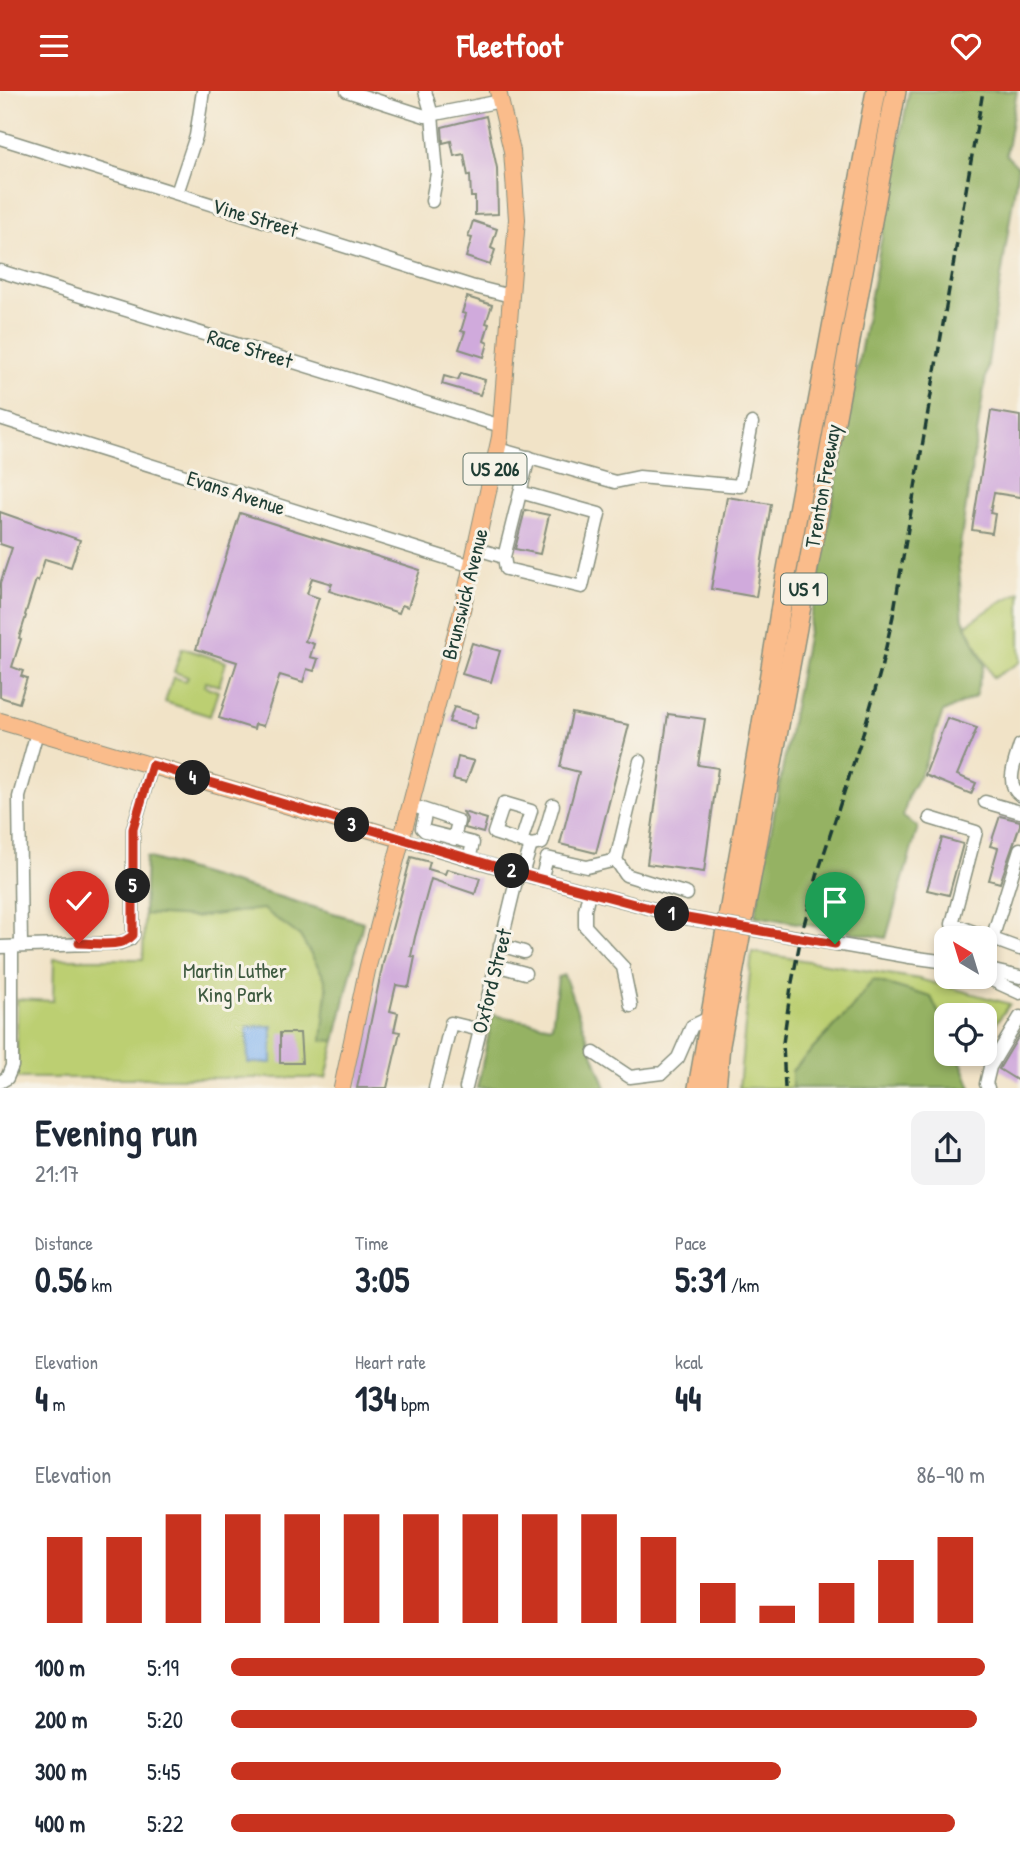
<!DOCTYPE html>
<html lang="en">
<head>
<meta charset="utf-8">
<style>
	body { margin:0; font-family:"Patrick Hand",sans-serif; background:#f2f2f3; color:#1f2937; height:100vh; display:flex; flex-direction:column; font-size:26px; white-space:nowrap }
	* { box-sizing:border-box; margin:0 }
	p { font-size:23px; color:#747a83 }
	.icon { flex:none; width:38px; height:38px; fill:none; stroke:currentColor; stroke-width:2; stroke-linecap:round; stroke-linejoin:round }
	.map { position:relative; height:997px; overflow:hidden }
	.details { display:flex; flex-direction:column; background:#fff; flex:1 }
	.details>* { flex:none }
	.needle { width:46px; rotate:322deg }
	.fabs { position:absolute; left:934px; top:835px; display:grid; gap:14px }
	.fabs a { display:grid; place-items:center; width:63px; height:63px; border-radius:14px; background:#fff; box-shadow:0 4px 10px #0003; font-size:35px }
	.pin { position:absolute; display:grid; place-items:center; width:60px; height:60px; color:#fff; margin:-72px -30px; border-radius:50% 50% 50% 0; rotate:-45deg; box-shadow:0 0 7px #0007 }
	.pin .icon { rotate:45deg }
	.km { position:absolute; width:35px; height:35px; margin:-18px; border-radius:50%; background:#222; color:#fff; font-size:19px; line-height:35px; text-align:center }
	.round { display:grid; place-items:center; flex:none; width:74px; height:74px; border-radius:14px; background:#f2f2f3 }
	.headline { display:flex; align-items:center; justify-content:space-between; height:119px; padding:0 35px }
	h1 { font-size:38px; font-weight:800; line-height:52px }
	.metrics { display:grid; grid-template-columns:repeat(3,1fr); gap:10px; height:119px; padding:7px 35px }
	.metrics div { display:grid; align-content:center }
	.metrics b { font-size:35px; font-weight:800 }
	.metrics small { font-size:19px; font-weight:400 }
	.metrics p { font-size:19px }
	.chart { height:196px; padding:14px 35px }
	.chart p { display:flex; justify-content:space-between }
	.chart svg { width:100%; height:126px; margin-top:7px; stroke:#c8321e; stroke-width:6 }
	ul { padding:0 35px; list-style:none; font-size:23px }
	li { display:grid; grid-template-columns:112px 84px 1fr; align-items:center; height:52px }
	li i { height:18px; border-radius:9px; background:#c8321e }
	header { display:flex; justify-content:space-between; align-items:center; height:91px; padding:0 35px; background:#c8321e; color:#fff; font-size:32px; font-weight:800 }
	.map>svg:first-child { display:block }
</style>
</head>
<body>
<header><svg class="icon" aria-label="menu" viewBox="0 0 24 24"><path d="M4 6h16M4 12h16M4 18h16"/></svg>Fleetfoot<svg class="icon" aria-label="heart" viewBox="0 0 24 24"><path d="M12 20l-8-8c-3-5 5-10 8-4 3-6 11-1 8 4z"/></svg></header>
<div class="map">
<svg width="1020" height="997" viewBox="0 0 1020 997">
	<rect width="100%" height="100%" fill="#f7f3e8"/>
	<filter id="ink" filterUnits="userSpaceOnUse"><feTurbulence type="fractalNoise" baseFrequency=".0143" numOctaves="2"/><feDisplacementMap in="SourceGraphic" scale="14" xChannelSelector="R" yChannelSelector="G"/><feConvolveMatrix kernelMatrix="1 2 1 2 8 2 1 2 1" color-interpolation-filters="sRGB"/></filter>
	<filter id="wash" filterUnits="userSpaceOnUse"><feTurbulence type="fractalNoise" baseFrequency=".00686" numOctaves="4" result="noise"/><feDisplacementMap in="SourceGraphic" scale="28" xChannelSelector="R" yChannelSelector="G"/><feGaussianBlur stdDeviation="1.57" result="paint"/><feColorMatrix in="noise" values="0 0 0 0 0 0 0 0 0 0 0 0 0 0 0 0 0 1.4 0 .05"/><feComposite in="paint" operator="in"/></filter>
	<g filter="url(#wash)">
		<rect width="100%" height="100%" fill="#f1e3c7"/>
		<!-- green -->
		<g fill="#bccf72" stroke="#6e8653" stroke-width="2">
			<path d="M1020 501V571L993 587 966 534 1002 510Z"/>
			<path d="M182 557 226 571 219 595 206 591 204 595 218 600 210 625 165 611 173 586 186 590 188 586 174 581Z"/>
			<path d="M146 766 363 831 326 987H17V908L53 910 54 868H143Z"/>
			<path d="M752 861 919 888 1010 913 985 947V924H947V940L931 906 873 889 851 918 792 980V997H739Z"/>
		</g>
		<!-- forest -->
		<g fill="#95b264" stroke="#5a784c" stroke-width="2">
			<path d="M909 0H1017L1006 64 1018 76 958 467 963 528 984 573 975 606 943 621 923 678 909 703 903 726 918 736 886 847 755 825Z"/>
			<path d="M146 766 363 831 335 950 322 949 327 898 324 886 300 845 263 818 195 826 144 823Z"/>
			<path d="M564 884 606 997H477L493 924 552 935 558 886Z"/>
			<path d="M873 889 931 906 947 940V962L958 963 971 997H792V980L851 918Z"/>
		</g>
		<!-- water -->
		<path fill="#87b7f2" stroke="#537a93" stroke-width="2" d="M272 935V972H248L247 936Z"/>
		<g id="blocks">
			<!-- building -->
			<g fill="#d0aadc">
				<path d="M486 25 497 77 498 123 475 124V106H471L470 84 468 85 464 63 454 65 451 50 443 52 442 36Z"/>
				<path d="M473 130 497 138 491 157 495 159 490 174 466 166 472 147 468 146Z"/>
				<path d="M467 206 492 214 486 232 489 233 484 250 488 252 484 266 459 258 465 241 461 240 466 223 462 222Z"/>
				<path d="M461 282 485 289 480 304 442 293 444 285 458 289Z"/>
				<path d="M991 320 1020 325V406L994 402 990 422 995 423 992 442 972 439Z"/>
				<path d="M727 406 771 413 756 506 711 498Z"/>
				<path d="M525 419 549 424 540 463 515 458Z"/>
				<path d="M0 421 80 449 71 476 45 468 38 490 36 489 25 524 26 525 19 547 21 548 12 576 23 580 21 585 27 587 19 612 0 606V493L12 457 0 453Z"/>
				<path d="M240 422 420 479 408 516 402 514 399 522 329 500 332 493 312 487 307 503 319 507 305 550 314 553 310 566 318 568 314 580 307 578 303 591 280 584 263 635 255 633 254 638 219 627 237 571 196 558Z"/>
				<path d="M472 552 500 560 491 591 462 583Z"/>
				<path d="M454 616 478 623 474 638 449 631Z"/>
				<path d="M572 622 629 634 596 762 560 753 579 681 560 676Z"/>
				<path d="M668 623 705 628 698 674 718 677 704 781 647 773Z"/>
				<path d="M947 627 977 637 957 684 976 692 971 703 925 684Z"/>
				<path d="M458 666 474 670 466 691 453 688Z"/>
				<path d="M463 721 487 728 483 742 465 737 467 728Z"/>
				<path d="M1000 725 1020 730V734L1000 792 989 789 998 757 990 755Z"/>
				<path d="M942 747 963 753 949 804 927 799Z"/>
				<path d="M411 766 430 771 428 778 445 783 447 778 480 787 475 803 431 788 415 846 411 865 415 866 409 896 396 894 390 920 398 922 394 940 400 941 387 997H357L383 872Z"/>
				<path d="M280 942H300L302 972H280Z"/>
				<path d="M1020 943V991L999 978Z"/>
			</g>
		</g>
	</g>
	<g filter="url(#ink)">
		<use href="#blocks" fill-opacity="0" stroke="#88907e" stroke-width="2"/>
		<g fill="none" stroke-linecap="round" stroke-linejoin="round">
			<!-- minor casing -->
			<g stroke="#88907e" stroke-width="15">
				<g id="minor">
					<path d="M347 0 425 25 501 10"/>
					<path d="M425 0 432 24 437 82 432 110"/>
					<path d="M0 47 471 195 511 205"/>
					<path d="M177 102 196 45 203 0"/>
					<path d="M0 180 501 335"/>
					<path d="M0 327 472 475"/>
					<path d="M498 358 615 391 639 386 740 395 752 332"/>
					<path d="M477 458 504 466 529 366"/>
					<path d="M504 466 506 478 582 496 599 423 520 401"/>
					<path d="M1020 654C1016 669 1004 693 1020 704"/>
					<path d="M985 711 1020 721"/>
					<path d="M419 717 458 730 454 748"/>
					<path d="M426 720 422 737 425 740 473 752 469 768"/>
					<path d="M930 727 976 741 952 833 1020 858"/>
					<path d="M401 748 518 782 687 827"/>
					<path d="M521 751 531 720 504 712 494 742 531 754 522 783"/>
					<path d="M531 754 542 752 553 714"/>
					<path d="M616 769 640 670"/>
					<path d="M541 789 547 767 587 776 616 769 626 784 687 803"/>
					<path d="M589 801 585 819V835L623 876 631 915"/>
					<path d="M992 848 1020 758"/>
					<path d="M21 854 19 706 37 641"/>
					<path d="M500 854 524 861"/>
					<path d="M0 856 120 852 130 848 133 844V738L152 674"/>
					<path d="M910 866 947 871"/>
					<path d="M495 874 525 882"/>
					<path d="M985 878 1020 886"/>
					<path d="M985 886 1020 902"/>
					<path d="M594 962 630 986 662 982 678 967 692 935 709 927"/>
					<path d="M0 991 7 987 12 975V856"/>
					<path d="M435 997 451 932 480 939"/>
					<path d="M466 997 518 782"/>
					<path d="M988 997 986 993 990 976 1020 926"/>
				</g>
			</g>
			<!-- major casing -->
			<g stroke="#88907e" stroke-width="18">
				<g id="major">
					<path d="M0 630 401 748"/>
					<path d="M342 997 368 875 462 519 500 346 517 128 512 60 498 0"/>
				</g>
			</g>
			<!-- highway casing -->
			<g stroke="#88907e" stroke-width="22">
				<g id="highway">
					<path d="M698 997 759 651 786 484 876 0"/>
					<path d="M716 997 720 954 896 0"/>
				</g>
			</g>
			<!-- minor -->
			<use href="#minor" stroke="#fff" stroke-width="12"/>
			<!-- major -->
			<use href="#major" stroke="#fabc8b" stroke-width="16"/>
			<!-- highway -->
			<use href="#highway" stroke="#fabc8b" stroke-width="19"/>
			<!-- rail -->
			<path stroke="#1f3d34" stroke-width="3.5" stroke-dasharray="10 5" stroke-linecap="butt" d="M785 997 783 952 791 896 802 841 819 778 862 646 881 578 893 525 983 0"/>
			<!-- minor-bridge casing -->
			<g stroke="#88907e" stroke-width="15" stroke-linecap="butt">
				<path id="minor-bridge" d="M687 827 910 866"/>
			</g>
			<!-- minor-bridge -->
			<use href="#minor-bridge" stroke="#fff" stroke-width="12"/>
		</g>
	</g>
	<g fill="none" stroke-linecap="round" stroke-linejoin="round" filter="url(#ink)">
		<!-- route casing -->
		<g stroke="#fff" stroke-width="14">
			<path id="route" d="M79 852C95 852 122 857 133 844V738L152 674 522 783 687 827 835 853"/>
		</g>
		<!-- route -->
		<use href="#route" stroke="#c8321e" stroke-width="9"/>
	</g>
	<g text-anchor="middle" stroke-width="6" stroke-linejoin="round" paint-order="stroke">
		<!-- shield labels -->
		<g fill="#f7f3e8" stroke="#60746a" stroke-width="2">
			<rect x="463.5" y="362.5" width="63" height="31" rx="5"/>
			<rect x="781" y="482.5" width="46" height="31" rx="5"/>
		</g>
		<g font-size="19" font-weight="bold" fill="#1f3d34">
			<text x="495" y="385">US 206</text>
			<text x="804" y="505">US 1</text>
		</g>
		<!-- street labels -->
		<g font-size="21" fill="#1f3d34" stroke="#f7f3e8">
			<text transform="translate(255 127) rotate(17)" y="7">Vine Street</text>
			<text transform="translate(250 258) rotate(17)" y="7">Race Street</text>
			<text transform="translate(823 395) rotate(-80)" y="7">Trenton Freeway</text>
			<text transform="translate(236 402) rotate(18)" y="7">Evans Avenue</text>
			<text transform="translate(465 503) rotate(-76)" y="7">Brunswick Avenue</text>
			<text transform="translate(492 890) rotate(-76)" y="7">Oxford Street</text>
		</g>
		<!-- park labels -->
		<g font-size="21" fill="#3e5a40" stroke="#f7f3e8">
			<text x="235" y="887">Martin Luther<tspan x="235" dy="24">King Park</tspan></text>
		</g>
	</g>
</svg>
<div class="fabs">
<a><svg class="needle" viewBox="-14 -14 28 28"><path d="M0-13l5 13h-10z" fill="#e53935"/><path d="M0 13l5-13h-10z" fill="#747a83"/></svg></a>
<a><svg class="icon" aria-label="locate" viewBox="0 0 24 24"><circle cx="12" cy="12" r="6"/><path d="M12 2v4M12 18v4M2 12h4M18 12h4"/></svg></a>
</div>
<div class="pin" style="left:835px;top:853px;background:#1e9e55"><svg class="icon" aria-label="arrive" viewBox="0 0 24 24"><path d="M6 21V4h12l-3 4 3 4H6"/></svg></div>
<div class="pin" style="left:79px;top:852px;background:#d93025"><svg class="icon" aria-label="check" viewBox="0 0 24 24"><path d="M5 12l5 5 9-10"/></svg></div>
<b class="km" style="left:672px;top:823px">1</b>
<b class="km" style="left:512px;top:780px">2</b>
<b class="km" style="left:352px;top:734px">3</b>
<b class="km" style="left:193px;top:687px">4</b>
<b class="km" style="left:133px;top:795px">5</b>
</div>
<section class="details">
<div class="headline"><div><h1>Evening run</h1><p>21:17</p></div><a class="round"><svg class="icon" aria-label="share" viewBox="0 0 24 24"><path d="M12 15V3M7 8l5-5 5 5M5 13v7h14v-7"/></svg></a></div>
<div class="metrics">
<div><p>Distance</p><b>0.56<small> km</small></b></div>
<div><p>Time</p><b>3:05</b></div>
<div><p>Pace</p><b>5:31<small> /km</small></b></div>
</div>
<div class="metrics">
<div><p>Elevation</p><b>4<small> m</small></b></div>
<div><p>Heart rate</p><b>134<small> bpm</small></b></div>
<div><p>kcal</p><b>44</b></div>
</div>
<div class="chart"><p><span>Elevation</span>86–90 m</p>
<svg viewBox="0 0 160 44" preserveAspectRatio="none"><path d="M5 44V14M15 44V14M25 44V6M35 44V6M45 44V6M55 44V6M65 44V6M75 44V6M85 44V6M95 44V6M105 44V14M115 44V30M125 44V38M135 44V30M145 44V22M155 44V14"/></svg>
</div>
<ul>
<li><b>100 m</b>5:19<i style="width:100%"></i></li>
<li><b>200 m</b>5:20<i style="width:99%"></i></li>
<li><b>300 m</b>5:45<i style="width:73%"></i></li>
<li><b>400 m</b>5:22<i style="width:96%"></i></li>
</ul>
</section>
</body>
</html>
